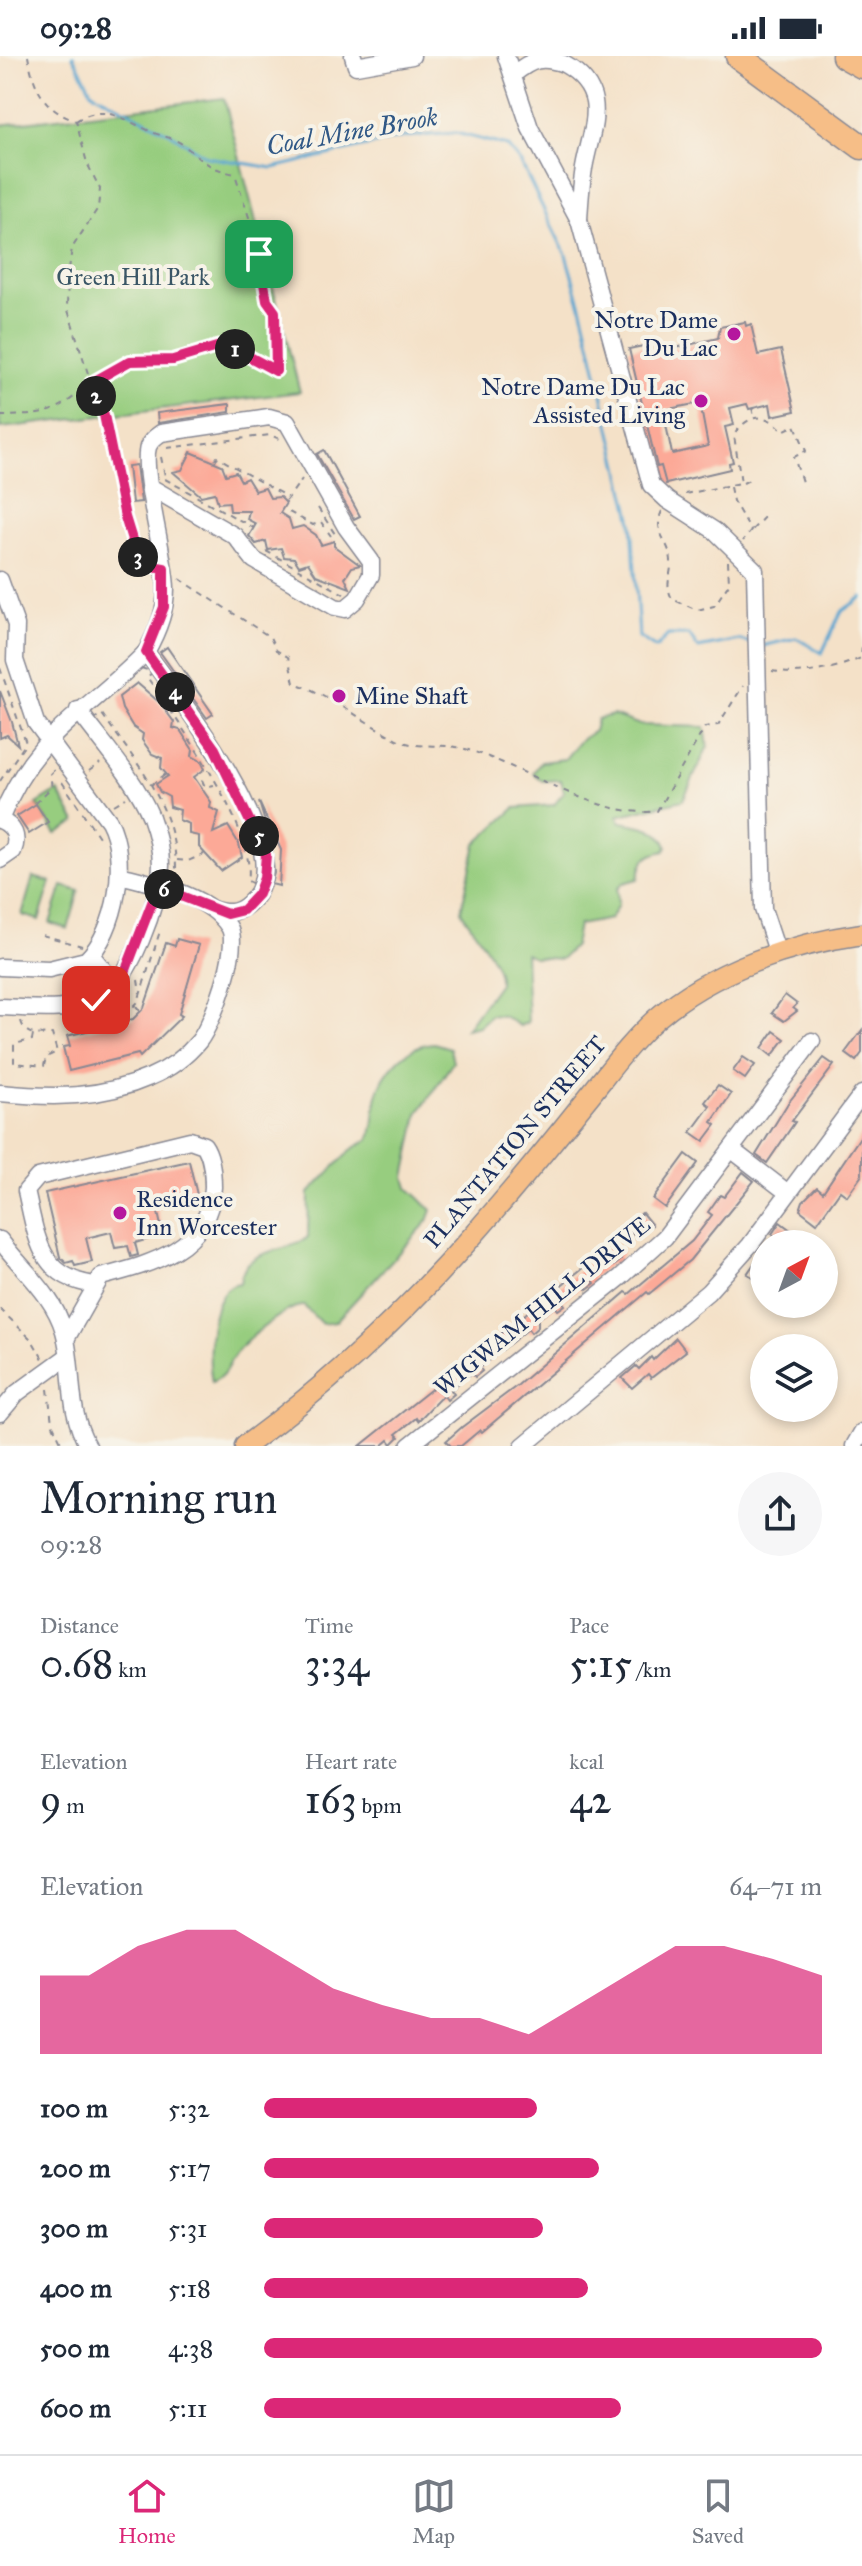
<!DOCTYPE html>
<html lang="en">
<head>
<meta charset="utf-8">
<style>
	body { margin:0; font-family:"IM FELL Great Primer",serif; background:#f6f6f7; color:#1f2937; height:100vh; display:flex; flex-direction:column; font-size:30px; white-space:nowrap }
	* { box-sizing:border-box; margin:0 }
	p { font-size:26px; color:#747a83 }
	.icon { flex:none; width:44px; height:44px; fill:none; stroke:currentColor; stroke-width:2; stroke-linecap:round; stroke-linejoin:round }
	.map { position:relative; height:1390px; overflow:hidden }
	.details { display:flex; flex-direction:column; background:#fff; flex:1 }
	.details>* { flex:none }
	.needle { width:52px; rotate:41deg }
	.tools { position:absolute; left:750px; top:1174px; display:grid; gap:16px }
	.tools a { display:grid; place-items:center; width:88px; height:88px; border-radius:50%; background:#fff; box-shadow:0 4px 12px #0003; font-size:40px }
	.pin { position:absolute; display:grid; place-items:center; width:68px; height:68px; color:#fff; margin:-34px; border-radius:16px; box-shadow:0 4px 12px #0006 }
	.km { position:absolute; width:40px; height:40px; margin:-20px; border-radius:50%; background:#222; color:#fff; font-size:22px; line-height:40px; text-align:center }
	.round { display:grid; place-items:center; flex:none; width:84px; height:84px; border-radius:42px; background:#f6f6f7 }
	.summary { display:flex; align-items:center; justify-content:space-between; height:136px; padding:0 40px }
	h1 { font-size:44px; font-weight:600; line-height:60px }
	.stats { display:grid; grid-template-columns:repeat(3,1fr); gap:12px; height:136px; padding:8px 40px }
	.stats div { display:grid; align-content:center }
	.stats b { font-size:40px; font-weight:600 }
	.stats small { font-size:22px; font-weight:400 }
	.stats p { font-size:22px }
	.chart { height:224px; padding:16px 40px }
	.chart p { display:flex; justify-content:space-between }
	.chart svg { width:100%; height:144px; margin-top:8px; fill:#db2777; opacity:.7 }
	ul { padding:0 40px; list-style:none; font-size:26px }
	li { display:grid; grid-template-columns:128px 96px 1fr; align-items:center; height:60px }
	li i { height:20px; border-radius:10px; background:#db2777 }
	.status { display:flex; justify-content:space-between; align-items:center; height:56px; padding:0 40px; background:#fff; direction:ltr }
	.status svg { height:22px; fill:currentColor }
	.tab-bar { display:flex; justify-content:space-around; align-items:center; height:112px; border-top:2px solid #e0e1e3; background:#fff; font-size:22px; color:#747a83 }
	.tab-bar a { display:grid; justify-items:center; gap:4px }
	.tab-bar .active { color:#db2777 }
	.map>svg:first-child { display:block }
</style>
</head>
<body>
<div class="status"><b>09:28</b><svg viewBox="0 0 49 12"><path d="M0 12V9h3v3zM5 12V6h3v6zM10 12V3h3v9zM15 12V0h3v12zM26 1h20v11H26zM47 4h2v5h-2z"/></svg></div>
<div class="map">
<svg width="862" height="1390" viewBox="0 0 862 1390">
	<rect width="100%" height="100%" fill="#f7f3e8"/>
	<filter id="ink" filterUnits="userSpaceOnUse"><feTurbulence type="fractalNoise" baseFrequency=".0125" numOctaves="2"/><feDisplacementMap in="SourceGraphic" scale="16" xChannelSelector="R" yChannelSelector="G"/><feConvolveMatrix kernelMatrix="1 2 1 2 8 2 1 2 1" color-interpolation-filters="sRGB"/></filter>
	<filter id="wash" filterUnits="userSpaceOnUse"><feTurbulence type="fractalNoise" baseFrequency=".006" numOctaves="4" result="noise"/><feDisplacementMap in="SourceGraphic" scale="32" xChannelSelector="R" yChannelSelector="G"/><feGaussianBlur stdDeviation="1.8" result="paint"/><feColorMatrix in="noise" values="0 0 0 0 0 0 0 0 0 0 0 0 0 0 0 0 0 1.4 0 .05"/><feComposite in="paint" operator="in"/></filter>
	<g filter="url(#wash)">
		<rect width="100%" height="100%" fill="#f4e1c8"/>
		<!-- green -->
		<g fill="#97cd7f" stroke="#597e6e" stroke-width="2">
			<path d="M224 42 300 336 0 372V69Z"/>
			<path d="M613 659 640 669 705 671 708 690 683 744 617 760 621 766C640 769 659 771 667 790L665 795C645 799 642 803 638 823L623 827 617 833 618 849 610 863 578 869 574 890 561 903 534 901 525 897 528 966 520 970 503 960 491 959 479 970 466 973 499 927C502 908 472 873 461 855L476 788 515 752 554 749 564 736 561 724 543 725 533 717 541 706 565 703 580 684 594 675 597 663Z"/>
			<path d="M58 735 76 766 56 778 37 748Z"/>
			<path d="M33 821 51 826 39 864 22 859Z"/>
			<path d="M62 830 79 835 68 873 50 867Z"/>
			<path d="M434 987 450 992 453 1006 418 1058 405 1121 408 1132 432 1154 428 1165 335 1266 322 1268 304 1250C288 1248 247 1283 236 1297 227 1308 227 1320 212 1326 207 1302 207 1230 240 1227 245 1188 286 1200 308 1181L309 1137 351 1094 369 1083C376 1070 373 1054 377 1040 383 1015 408 988 434 987Z"/>
		</g>
		<g fill="none" stroke-linecap="round" stroke-linejoin="round">
			<!-- stream -->
			<g stroke="#57a4d0" stroke-width="3">
				<path d="M73 0 92 36 170 77 207 101 273 112 404 81 456 77 507 90 521 107 566 199 584 261 632 466 639 581 656 592 668 579H689L698 592 739 584 751 587"/>
				<path d="M762 590 796 582 822 597 841 556 862 541"/>
			</g>
		</g>
		<g id="blocks">
			<!-- building -->
			<g fill="#fca997" fill-rule="evenodd">
				<path d="M745 266 746 270 751 268 758 299 781 294 795 355 772 360 770 348 749 353 747 348 730 352 734 369 725 371 733 406 729 407 730 413 666 428 661 410 657 411 629 293 648 289 650 298 718 282 720 271ZM700 347 708 390 672 398 663 354Z"/>
				<path d="M230 348V356L158 367 157 357Z"/>
				<path d="M324 394 360 460 354 463 317 398Z"/>
				<path d="M191 396 222 409 226 419 236 416 241 425 247 422 255 435 265 432 270 442 280 441 286 447 280 457 289 463 292 473 303 470 316 479 321 489 334 485V490L360 509 352 511 345 522 350 532 316 519 308 507 299 510 294 502 284 501 281 492 268 494 266 485 256 488 249 480 256 468 247 463 249 455H230L229 446 218 447 215 437 201 440 173 416 182 414Z"/>
				<path d="M136 409 141 446 132 447 128 410Z"/>
				<path d="M167 591 213 658 207 662 160 596Z"/>
				<path d="M137 627 160 647 174 666 173 672 180 674 193 694 192 700 201 705 205 713 194 721 211 746 210 752 219 756 213 777 228 770 239 788 242 801 221 815 199 791V780L189 778V768L179 764 180 754 170 751 169 741 160 736 156 728 168 720 161 712 162 702 152 698 142 684 143 678 133 671 122 653 119 641Z"/>
				<path d="M0 635 12 666 18 689 7 679 0 682Z"/>
				<path d="M259 746 281 794 279 830 271 828 274 817 271 787Z"/>
				<path d="M36 748 48 766 29 778 17 760Z"/>
				<path d="M177 883 199 889 179 958 182 960 140 1001 138 998 69 1015 63 991 70 990 67 980 133 963 144 952 166 887 175 890Z"/>
				<path d="M785 939 797 948 793 952 797 955 784 965 772 957Z"/>
				<path d="M862 974V997L856 1005 845 997Z"/>
				<path d="M774 975 785 983 772 1000 762 992Z"/>
				<path d="M743 1001 755 1009 745 1023 733 1015Z"/>
				<path d="M824 1002 834 1009 792 1065 795 1066 767 1107 756 1099 788 1047Z"/>
				<path d="M718 1029 731 1038 712 1066 716 1069 704 1085 691 1076 710 1050 705 1046Z"/>
				<path d="M862 1078V1119L847 1140 840 1135 817 1167 800 1154 803 1145 817 1131 823 1136Z"/>
				<path d="M686 1098 698 1107 665 1152 653 1143Z"/>
				<path d="M189 1105 198 1143 157 1152 163 1179 135 1187 138 1199 131 1201 128 1190 115 1192 111 1176 86 1182 92 1206 75 1210 73 1205 66 1207 60 1201 45 1137Z"/>
				<path d="M743 1116 754 1125 690 1204 649 1238 647 1236 482 1376 480 1374 461 1390H451L446 1385 462 1371 518 1329 626 1236 629 1238 692 1185 712 1159 708 1156 720 1139 724 1141Z"/>
				<path d="M642 1157 652 1169 636 1182 626 1170Z"/>
				<path d="M780 1166 792 1175 783 1187 772 1178Z"/>
				<path d="M614 1187 623 1198 619 1201 621 1204 614 1210 611 1207 596 1220 592 1223 595 1227 587 1233 584 1229 578 1233 562 1245 565 1249 558 1254 555 1250 538 1263V1271L531 1277 528 1273 480 1312 482 1315 475 1321 472 1317 455 1330 451 1334 454 1338 447 1344 444 1340 439 1343 418 1365 416 1362 396 1378 399 1381 392 1388 389 1384 382 1390H360Z"/>
				<path d="M758 1202 764 1207V1227L747 1218Z"/>
				<path d="M676 1282 686 1295 651 1322 648 1318 632 1332 622 1322 636 1310 639 1313 651 1301 653 1304Z"/>
			</g>
		</g>
	</g>
	<g filter="url(#ink)">
		<use href="#blocks" fill-opacity="0" stroke="#888893" stroke-width="2"/>
		<g fill="none" stroke-linecap="round" stroke-linejoin="round">
			<!-- minor casing -->
			<g stroke="#888893" stroke-width="19">
				<g id="minor">
					<path d="M353 0 356 10 412 0"/>
					<path d="M506 0 530 72 579 164C580 145 581 126 585 107 593 68 610 34 564 8 542 0 532 3 514 18"/>
					<path d="M579 164 651 429 667 444 715 475 755 514 763 853 778 898"/>
					<path d="M0 524 16 569 15 604 36 667 109 765C129 802 117 875 86 904L49 913 0 911"/>
					<path d="M146 596C157 577 166 554 166 532 165 500 141 415 148 391 150 385 155 381 161 377L269 361 287 366 346 471 371 505V519L357 543 345 553 335 551 254 504 235 480 152 432"/>
					<path d="M0 764C35 675 86 658 146 596 178 640 298 791 254 842 241 857 230 859 212 853"/>
					<path d="M0 764C14 770 19 781 13 795L0 804"/>
					<path d="M91 899 117 930"/>
					<path d="M0 951C32 952 66 957 97 944 130 929 160 844 161 809 161 794 156 775 151 761 135 723 103 688 78 654"/>
					<path d="M0 1037C53 1042 100 1043 150 1021 169 1013 186 1001 199 985 213 967 241 890 229 871 209 839 154 828 120 819"/>
					<path d="M732 1094 788 1137"/>
					<path d="M0 1184C23 1215 53 1238 64 1275 75 1314 66 1353 88 1390"/>
					<path d="M66 1283 101 1221C151 1208 210 1193 213 1131 213 1118 211 1099 204 1089L190 1084 38 1121 26 1135C37 1182 39 1222 96 1229"/>
					<path d="M0 1357 17 1337 68 1300"/>
					<path d="M409 1390 621 1221 665 1181 812 985"/>
					<path d="M523 1390 708 1236 750 1189 862 1038"/>
					<path d="M854 1390 862 1376"/>
				</g>
			</g>
			<!-- major casing -->
			<g stroke="#888893" stroke-width="23">
				<path id="major" d="M245 1390C330 1328 407 1255 476 1176 514 1133 550 1089 585 1045 608 1017 629 987 656 963 712 914 791 888 862 878"/>
			</g>
			<!-- highway casing -->
			<g stroke="#888893" stroke-width="27">
				<g id="highway">
					<path d="M738 0 862 91"/>
					<path d="M844 0 862 10"/>
				</g>
			</g>
			<!-- path -->
			<g stroke="#888893" stroke-width="2" stroke-dasharray="6 6" stroke-linecap="butt">
				<path d="M28 0C34 33 44 54 76 65L87 107 100 133 98 152 72 192 68 220 67 251 91 327 130 305 173 304 220 290 276 315 275 256 267 245 256 183 235 118C207 112 203 104 182 88 174 82 161 80 152 76 126 65 104 46 76 65"/>
				<path d="M752 352 754 360"/>
				<path d="M0 360C50 359 53 359 91 327 114 383 120 445 138 503L150 510"/>
				<path d="M167 392 270 379 280 383"/>
				<path d="M161 401 165 420"/>
				<path d="M215 405 217 401 287 441"/>
				<path d="M165 423 254 472"/>
				<path d="M743 427 749 424"/>
				<path d="M730 431 733 445 751 475 743 485"/>
				<path d="M685 438 741 427 734 379C748 358 766 355 783 375L795 369 806 395 794 401 802 426 807 425"/>
				<path d="M286 445 302 423"/>
				<path d="M318 452 335 478"/>
				<path d="M662 455C652 477 670 485 671 505 672 520 664 527 672 543L697 554 714 550 729 528 728 505"/>
				<path d="M289 456 313 469 321 466 331 480"/>
				<path d="M752 474 765 460"/>
				<path d="M266 495 344 538"/>
				<path d="M180 523 270 581 276 594 288 601 294 627C334 640 363 667 401 685 418 693 443 687 461 692 521 707 597 764 657 755L705 671 718 669 743 630"/>
				<path d="M0 612 26 687 0 725"/>
				<path d="M141 612 153 616 147 621C176 663 258 774 248 825L256 829 238 849 223 851 169 825 166 819 176 817C177 750 138 710 102 658L94 663 91 659 92 652Z"/>
				<path d="M772 615C802 620 833 614 861 602L862 590"/>
				<path d="M89 715 100 707"/>
				<path d="M202 724 205 731 214 729"/>
				<path d="M62 726 101 784"/>
				<path d="M151 729 166 718"/>
				<path d="M35 747 52 731 50 718 54 714"/>
				<path d="M114 749 126 742"/>
				<path d="M177 804 188 805 204 798"/>
				<path d="M42 879 82 890"/>
				<path d="M138 924 140 937"/>
				<path d="M136 950 141 956"/>
				<path d="M21 965C25 981 39 979 52 978L57 996 46 1001 44 1010 14 1007V988L32 984 33 979"/>
				<path d="M64 968 131 953 138 946 160 875"/>
				<path d="M0 1253 32 1284 43 1303"/>
				<path d="M48 1333 52 1367 63 1390"/>
			</g>
			<!-- minor -->
			<use href="#minor" stroke="#fff" stroke-width="16"/>
			<!-- major -->
			<use href="#major" stroke="#f6be87" stroke-width="20"/>
			<!-- highway -->
			<use href="#highway" stroke="#f6be87" stroke-width="24"/>
		</g>
	</g>
	<g fill="none" stroke-linecap="round" stroke-linejoin="round" filter="url(#ink)">
		<!-- route casing -->
		<g stroke="#fff" stroke-width="16">
			<path id="route" d="M96 944 117 930 124 919 158 831 227 858 243 854 258 838 264 822 266 799 215 693 146 596 164 551V512L146 509 138 503 125 461 104 359 91 327 130 305 173 304 220 290 235 293 276 315 275 256 267 245 259 198"/>
		</g>
		<!-- route -->
		<use href="#route" stroke="#db2777" stroke-width="10"/>
	</g>
	<!-- markers -->
	<g fill="#b5179e" stroke="#f7f3e8" stroke-width="3">
		<circle cx="734" cy="278" r="8"/>
		<circle cx="701" cy="345" r="8"/>
		<circle cx="339" cy="640" r="8"/>
		<circle cx="120" cy="1157" r="8"/>
	</g>
	<g text-anchor="middle" stroke-width="8" stroke-linejoin="round" paint-order="stroke">
		<!-- park labels -->
		<g font-size="24" fill="#3a5666" stroke="#f7f3e8">
			<text x="133" y="229">Green Hill Park</text>
		</g>
		<!-- poi labels -->
		<g font-size="24" fill="#1b2f5e" stroke="#f7f3e8" text-anchor="end">
			<text x="718" y="272">Notre Dame<tspan x="718" dy="28">Du Lac</tspan></text>
			<text x="685" y="339">Notre Dame Du Lac<tspan x="685" dy="28">Assisted Living</tspan></text>
			<text x="355" y="648" text-anchor="start">Mine Shaft</text>
			<text x="136" y="1151" text-anchor="start">Residence<tspan x="136" dy="28">Inn Worcester</tspan></text>
		</g>
		<!-- street labels -->
		<g font-size="24" fill="#1b2f5e" stroke="#f7f3e8">
			<text transform="translate(515 1086) rotate(-50)" y="8">PLANTATION STREET</text>
			<text transform="translate(542 1250) rotate(-39)" y="8">WIGWAM HILL DRIVE</text>
		</g>
		<!-- water labels -->
		<g font-size="26" font-style="italic" fill="#305886" stroke="#f7f3e8">
			<text transform="translate(352 75) rotate(-10)" y="9">Coal Mine Brook</text>
		</g>
	</g>
</svg>
<div class="tools">
<a><svg class="needle" viewBox="-14 -14 28 28"><path d="M0-13l5 13h-10z" fill="#e53935"/><path d="M0 13l5-13h-10z" fill="#747a83"/></svg></a>
<a><svg class="icon" aria-label="layers" viewBox="0 0 24 24"><path d="M12 4l9 5-9 5-9-5zM3 14l9 5 9-5"/></svg></a>
</div>
<div class="pin" style="left:259px;top:198px;background:#1e9e55"><svg class="icon" aria-label="arrive" viewBox="0 0 24 24"><path d="M6 21V4h12l-3 4 3 4H6"/></svg></div>
<div class="pin" style="left:96px;top:944px;background:#d93025"><svg class="icon" aria-label="check" viewBox="0 0 24 24"><path d="M5 12l5 5 9-10"/></svg></div>
<b class="km" style="left:235px;top:293px">1</b>
<b class="km" style="left:96px;top:340px">2</b>
<b class="km" style="left:138px;top:501px">3</b>
<b class="km" style="left:175px;top:636px">4</b>
<b class="km" style="left:259px;top:780px">5</b>
<b class="km" style="left:164px;top:833px">6</b>
</div>
<section class="details">
<div class="summary"><div><h1>Morning run</h1><p>09:28</p></div><a class="round"><svg class="icon" aria-label="share" viewBox="0 0 24 24"><path d="M12 15V3M7 8l5-5 5 5M5 13v7h14v-7"/></svg></a></div>
<div class="stats">
<div><p>Distance</p><b>0.68<small> km</small></b></div>
<div><p>Time</p><b>3:34</b></div>
<div><p>Pace</p><b>5:15<small> /km</small></b></div>
</div>
<div class="stats">
<div><p>Elevation</p><b>9<small> m</small></b></div>
<div><p>Heart rate</p><b>163<small> bpm</small></b></div>
<div><p>kcal</p><b>42</b></div>
</div>
<div class="chart"><p><span>Elevation</span>64–71 m</p>
<svg viewBox="0 0 160 44" preserveAspectRatio="none"><path d="M0 44V20L10 20L20 11L30 6L40 6L50 15L60 24L70 29L80 33L90 33L100 38L110 29L120 20L130 11L140 11L150 15L160 20V44z"/></svg>
</div>
<ul>
<li><b>100 m</b>5:32<i style="width:49%"></i></li>
<li><b>200 m</b>5:17<i style="width:60%"></i></li>
<li><b>300 m</b>5:31<i style="width:50%"></i></li>
<li><b>400 m</b>5:18<i style="width:58%"></i></li>
<li><b>500 m</b>4:38<i style="width:100%"></i></li>
<li><b>600 m</b>5:11<i style="width:64%"></i></li>
</ul>
</section>
<nav class="tab-bar">
<a class="active"><svg class="icon" aria-label="home" viewBox="0 0 24 24"><path d="M3 11l9-7 9 7M6 9v11h12V9"/></svg>Home</a>
<a><svg class="icon" aria-label="map" viewBox="0 0 24 24"><path d="M3 6l6-2 6 2 6-2v14l-6 2-6-2-6 2zM9 4v14M15 6v14"/></svg>Map</a>
<a><svg class="icon" aria-label="saved" viewBox="0 0 24 24"><path d="M7 4h10v16l-5-4-5 4z"/></svg>Saved</a>
</nav>
</body>
</html>
